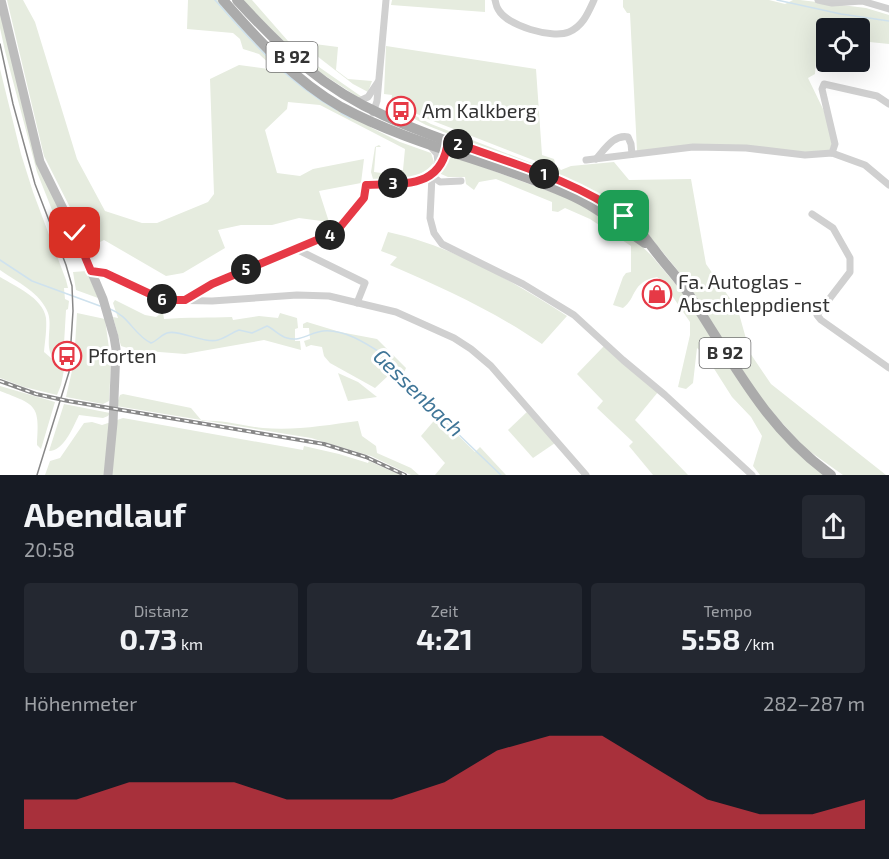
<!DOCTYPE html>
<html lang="de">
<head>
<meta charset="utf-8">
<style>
	body { margin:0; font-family:"Exo 2",sans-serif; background:#242831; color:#f1f3f6; height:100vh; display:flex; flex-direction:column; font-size:22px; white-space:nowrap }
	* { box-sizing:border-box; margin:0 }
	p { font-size:20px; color:#9ea1a6 }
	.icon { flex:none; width:33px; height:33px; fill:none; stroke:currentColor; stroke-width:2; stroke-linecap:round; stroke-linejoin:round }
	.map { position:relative; height:475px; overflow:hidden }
	.details { display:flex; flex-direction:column; background:#171b24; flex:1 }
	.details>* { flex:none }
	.tools { position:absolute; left:816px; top:18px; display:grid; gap:12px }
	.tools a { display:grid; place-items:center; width:54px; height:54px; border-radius:6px; background:#171b24; box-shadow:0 6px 24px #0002; font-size:30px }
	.pin { position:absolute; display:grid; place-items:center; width:51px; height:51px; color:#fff; margin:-26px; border-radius:12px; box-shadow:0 3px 9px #0006 }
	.km { position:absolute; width:30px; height:30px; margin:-15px; border-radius:50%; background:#222; color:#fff; font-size:16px; line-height:30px; text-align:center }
	.round { display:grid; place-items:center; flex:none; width:63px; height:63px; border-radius:6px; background:#242831 }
	.head { display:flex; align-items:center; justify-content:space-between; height:102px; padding:0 24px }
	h1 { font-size:33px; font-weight:700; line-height:45px }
	.metrics { display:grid; grid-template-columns:repeat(3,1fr); gap:9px; height:102px; padding:6px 24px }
	.metrics div { display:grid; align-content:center; border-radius:6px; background:#242831; text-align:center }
	.metrics b { font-size:30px; font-weight:700 }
	.metrics small { font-size:16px; font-weight:400 }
	.metrics p { font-size:16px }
	.chart { height:168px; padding:12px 24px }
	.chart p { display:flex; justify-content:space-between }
	.chart svg { width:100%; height:108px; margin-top:6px; fill:#e63946; opacity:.7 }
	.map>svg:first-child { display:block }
</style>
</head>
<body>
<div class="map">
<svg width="889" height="475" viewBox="0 0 889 475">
	<rect width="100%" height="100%" fill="#fff"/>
	<!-- green -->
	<g fill="#e6ecdf">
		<path d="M7 0H23L35 22 77 159 105 211 142 223H157L208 202 214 194 210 79 239 65 276 70 259 54 243 49 240 39 233 33 187 29 188 0H220L255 41 372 128 400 142 431 153 434 162C422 180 393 182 373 179L371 172 375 147 379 145 381 147H376L374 172 389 174V172L399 173 400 170H403L405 149 320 105 288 102 287 109 265 130 277 173 300 176 313 169 364 159 361 183 319 191 329 222 299 218 272 225H241L218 230 225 248 183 273 166 276 104 240 90 247 44 156Z"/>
		<path d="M242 0H252L288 41 319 67 362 97H358L307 64Z"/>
		<path d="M392 0H485V12L391 5Z"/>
		<path d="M623 0H769L785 4 793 0H800L866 8 889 15V44L860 41V28H826V39L817 47 815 74 808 78 824 111 833 142 829 151 806 153 746 147 637 151 630 13H627L623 7Z"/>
		<path d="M0 12 29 131 83 258 67 248 37 172 5 51 0 28Z"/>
		<path d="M299 42 338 47 336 70 348 79 372 81 368 92 353 84Z"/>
		<path d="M386 46 536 69 542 155 554 159 555 163 546 165 428 119 391 102 392 95 384 94Z"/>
		<path d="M0 69 21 154 33 192 66 280 68 288H64L65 299 69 301 68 309 66 310 63 361C39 358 54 329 48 313 41 293 17 282 0 270Z"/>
		<path d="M410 113 431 124 547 169 558 167 561 170 571 166 614 162 629 180 691 179 706 264 738 310 750 353 771 384 886 475H843L805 448 763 402 679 272 643 228 519 162 426 125 409 116Z"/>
		<path d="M453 156 573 200 633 238 651 255 683 293 739 382 823 475H760L753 466 762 436 751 417 732 397 706 356 697 348 693 383 686 389 678 387 690 335V322L662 281 657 277C631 282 637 298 623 308L613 305 623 277 626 273 631 272V246L590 219 565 208 558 212 552 211V202L496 179 479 182 474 190 466 184 465 177H448L441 174C439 167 445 158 453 156Z"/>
		<path d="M388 232C453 246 512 281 567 316L542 344C494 311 443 288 390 265L397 257 381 251Z"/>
		<path d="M87 271 98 298 76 290 73 272Z"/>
		<path d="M0 277C15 286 43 298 46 318 47 329 45 341 44 352L58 364 65 365 61 385 57 395 24 387 0 378Z"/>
		<path d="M115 300 145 315 156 317 163 312 164 319C187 317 209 318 232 317L233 320 259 316 278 318 280 313 297 318 298 328 295 329V341H300L301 350 264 340 185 354 134 350 121 346 113 317 118 318 113 303Z"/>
		<path d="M77 313 105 319 111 363 109 401 103 404 66 397 74 362Z"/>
		<path d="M307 322 340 332 377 339 406 368 401 379 390 374 375 388 330 363 324 356 322 347 311 345 306 347 304 341 310 339 309 328H303V324Z"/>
		<path d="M604 346 658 392 635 420 688 475H653L629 446 633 442 597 408 603 401 577 374Z"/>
		<path d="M338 373 358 382 377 397 348 401Z"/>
		<path d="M0 386 55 402 41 449 37 445C40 404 36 405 0 391Z"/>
		<path d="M123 394 191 408 202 421C224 419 242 426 263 428 295 431 327 425 358 421L362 436 376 446 377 453 411 468 419 475H411L371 456 311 438 116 406 120 395Z"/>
		<path d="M64 404 110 413 108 416 103 418 79 415C73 427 64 451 49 451Z"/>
		<path d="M528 411 555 443 533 458 508 430Z"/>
		<path d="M438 416 475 452 480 447 506 475H435L445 463 421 436Z"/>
		<path d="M123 418 303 450 304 446 339 454 368 463 369 461 400 475H45L50 461 60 458 84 423 92 422 102 425Z"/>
	</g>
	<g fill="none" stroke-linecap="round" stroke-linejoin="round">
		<!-- stream -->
		<g stroke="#cfe2ee" stroke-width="1.5">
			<path d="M215 0C252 42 288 83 337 110"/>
			<path d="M777 0 841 14 889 21"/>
			<path d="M341 113 350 118"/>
			<path d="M0 260 32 281 100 306"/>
			<path d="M110 309C129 316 134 335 151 343 157 341 161 335 167 333 179 329 204 344 218 340 226 338 231 333 239 330L252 333 267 326C274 329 279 336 287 338 301 342 311 332 323 331 345 329 367 344 384 355L385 361 402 378C419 385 431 406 444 420 463 439 482 457 501 475"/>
		</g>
		<!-- minor -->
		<g stroke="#d0d0d0" stroke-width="7">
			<path d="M495 0C496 3 496 6 498 9 507 26 552 39 569 32 583 26 588 13 594 0"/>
			<path d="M818 0 832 3 862 1 889 9"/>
			<path d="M357 102 368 97 378 82"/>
			<path d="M373 113 377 101 386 0"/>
			<path d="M431 147 437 154 438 162 432 176 430 218 434 233 442 244 523 284 574 315 623 360 665 395 752 475"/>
			<path d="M832 153 835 144 822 89 824 84 877 96 889 104"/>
			<path d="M596 159C605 149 614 134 628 137L631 144 632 154"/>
			<path d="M586 160 693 147 746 148 805 155 832 153 865 165 889 185"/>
			<path d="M432 176 440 182 461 181"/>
			<path d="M812 214 833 228 850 258V272L817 315 821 320 889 368"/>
			<path d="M294 248 365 283 357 303"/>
			<path d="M91 271 105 273 163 300 212 301 297 295 329 296 396 312 454 338 471 349 491 366 586 475"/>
			<path d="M185 300 212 284 336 232 364 198 366 185C401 183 435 190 447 149"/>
		</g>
		<!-- secondary -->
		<path stroke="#bdbdbd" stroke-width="9" d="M1 0 40 162 75 233 103 299 114 337 116 349 113 423 108 475"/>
		<!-- primary -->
		<g stroke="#ababab" stroke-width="10">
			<path d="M223 0C258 40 294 80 341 107 413 146 494 161 568 194 596 206 619 226 645 243"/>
			<path d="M237 0C283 50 322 88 385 116 426 135 470 149 513 164 553 178 593 191 627 218 638 227 644 237 653 248 663 262 675 274 684 287 731 357 761 424 831 475"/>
		</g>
		<!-- tram -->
		<path stroke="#888" stroke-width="1.5" d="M0 44 13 104 35 184 66 265 72 286 73 311 69 372 37 475"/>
		<!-- rail casing -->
		<g stroke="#888" stroke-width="4">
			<path id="rail" d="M0 381 36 394 68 401 324 444 366 457 405 475"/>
		</g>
		<!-- rail -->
		<use href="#rail" stroke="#fff" stroke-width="1.5" stroke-dasharray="4.5" stroke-linecap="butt"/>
	</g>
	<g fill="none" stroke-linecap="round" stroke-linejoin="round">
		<!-- route casing -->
		<g stroke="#fff" stroke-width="12">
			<path id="route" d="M75 233 91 271 105 273 163 300H185L212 284 336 232 364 198 366 185C405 183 443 189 448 140 508 163 572 178 624 216"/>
		</g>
		<!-- route -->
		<use href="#route" stroke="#e63946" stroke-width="8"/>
	</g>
	<!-- icons -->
	<defs>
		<g id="bus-ring" transform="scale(1.5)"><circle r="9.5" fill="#fff" stroke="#e63946" stroke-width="1.5"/><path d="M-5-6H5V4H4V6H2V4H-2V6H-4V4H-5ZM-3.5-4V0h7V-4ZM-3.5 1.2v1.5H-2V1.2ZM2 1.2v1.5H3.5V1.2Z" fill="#e63946"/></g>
		<g id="shop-ring" transform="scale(1.5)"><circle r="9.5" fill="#fff" stroke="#e63946" stroke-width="1.5"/><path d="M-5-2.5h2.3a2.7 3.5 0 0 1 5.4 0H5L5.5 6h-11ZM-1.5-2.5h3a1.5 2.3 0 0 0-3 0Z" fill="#e63946"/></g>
	</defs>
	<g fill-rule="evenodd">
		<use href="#bus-ring" x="401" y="111"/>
		<use href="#shop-ring" x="657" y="294"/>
		<use href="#bus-ring" x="67" y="356"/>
	</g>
	<g text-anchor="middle" stroke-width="6" stroke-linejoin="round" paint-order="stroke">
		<!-- shield labels -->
		<g fill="#fff" stroke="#707070" stroke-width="1.5">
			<rect x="266.5" y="42" width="51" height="30" rx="4.5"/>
			<rect x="699.5" y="338" width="51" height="30" rx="4.5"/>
		</g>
		<g font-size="18" font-weight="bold" fill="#333">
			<text x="292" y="63">B 92</text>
			<text x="725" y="359">B 92</text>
		</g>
		<!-- poi labels -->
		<g font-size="20" fill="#333" stroke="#fff" text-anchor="start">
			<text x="422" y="118">Am Kalkberg</text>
			<text x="678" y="289">Fa. Autoglas -<tspan x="678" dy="23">Abschleppdienst</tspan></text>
			<text x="88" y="363">Pforten</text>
		</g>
		<!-- water labels -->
		<g font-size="21" font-style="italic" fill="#3f7597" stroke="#fff">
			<text transform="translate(418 393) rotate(44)" y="7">Gessenbach</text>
		</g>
	</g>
</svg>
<div class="tools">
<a><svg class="icon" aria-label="locate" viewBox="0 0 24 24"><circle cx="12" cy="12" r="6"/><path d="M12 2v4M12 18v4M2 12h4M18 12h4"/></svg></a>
</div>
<div class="pin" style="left:624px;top:216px;background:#1e9e55"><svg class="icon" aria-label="arrive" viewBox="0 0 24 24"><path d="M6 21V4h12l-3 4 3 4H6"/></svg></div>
<div class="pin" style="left:75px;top:233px;background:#d93025"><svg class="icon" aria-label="check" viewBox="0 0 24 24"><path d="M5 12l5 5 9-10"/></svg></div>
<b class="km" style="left:544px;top:174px">1</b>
<b class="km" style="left:458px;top:144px">2</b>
<b class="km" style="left:393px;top:183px">3</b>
<b class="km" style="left:330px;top:235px">4</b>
<b class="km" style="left:246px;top:269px">5</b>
<b class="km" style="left:162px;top:299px">6</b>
</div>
<section class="details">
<div class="head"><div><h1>Abendlauf</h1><p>20:58</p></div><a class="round"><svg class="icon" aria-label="share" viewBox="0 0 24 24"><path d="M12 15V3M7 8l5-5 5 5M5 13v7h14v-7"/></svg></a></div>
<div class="metrics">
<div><p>Distanz</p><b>0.73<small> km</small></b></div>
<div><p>Zeit</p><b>4:21</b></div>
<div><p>Tempo</p><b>5:58<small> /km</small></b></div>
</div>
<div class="chart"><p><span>Höhenmeter</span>282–287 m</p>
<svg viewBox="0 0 160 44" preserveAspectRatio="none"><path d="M0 44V32L10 32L20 25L30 25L40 25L50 32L60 32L70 32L80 25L90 12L100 6L110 6L120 19L130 32L140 38L150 38L160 32V44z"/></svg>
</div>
</section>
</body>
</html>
